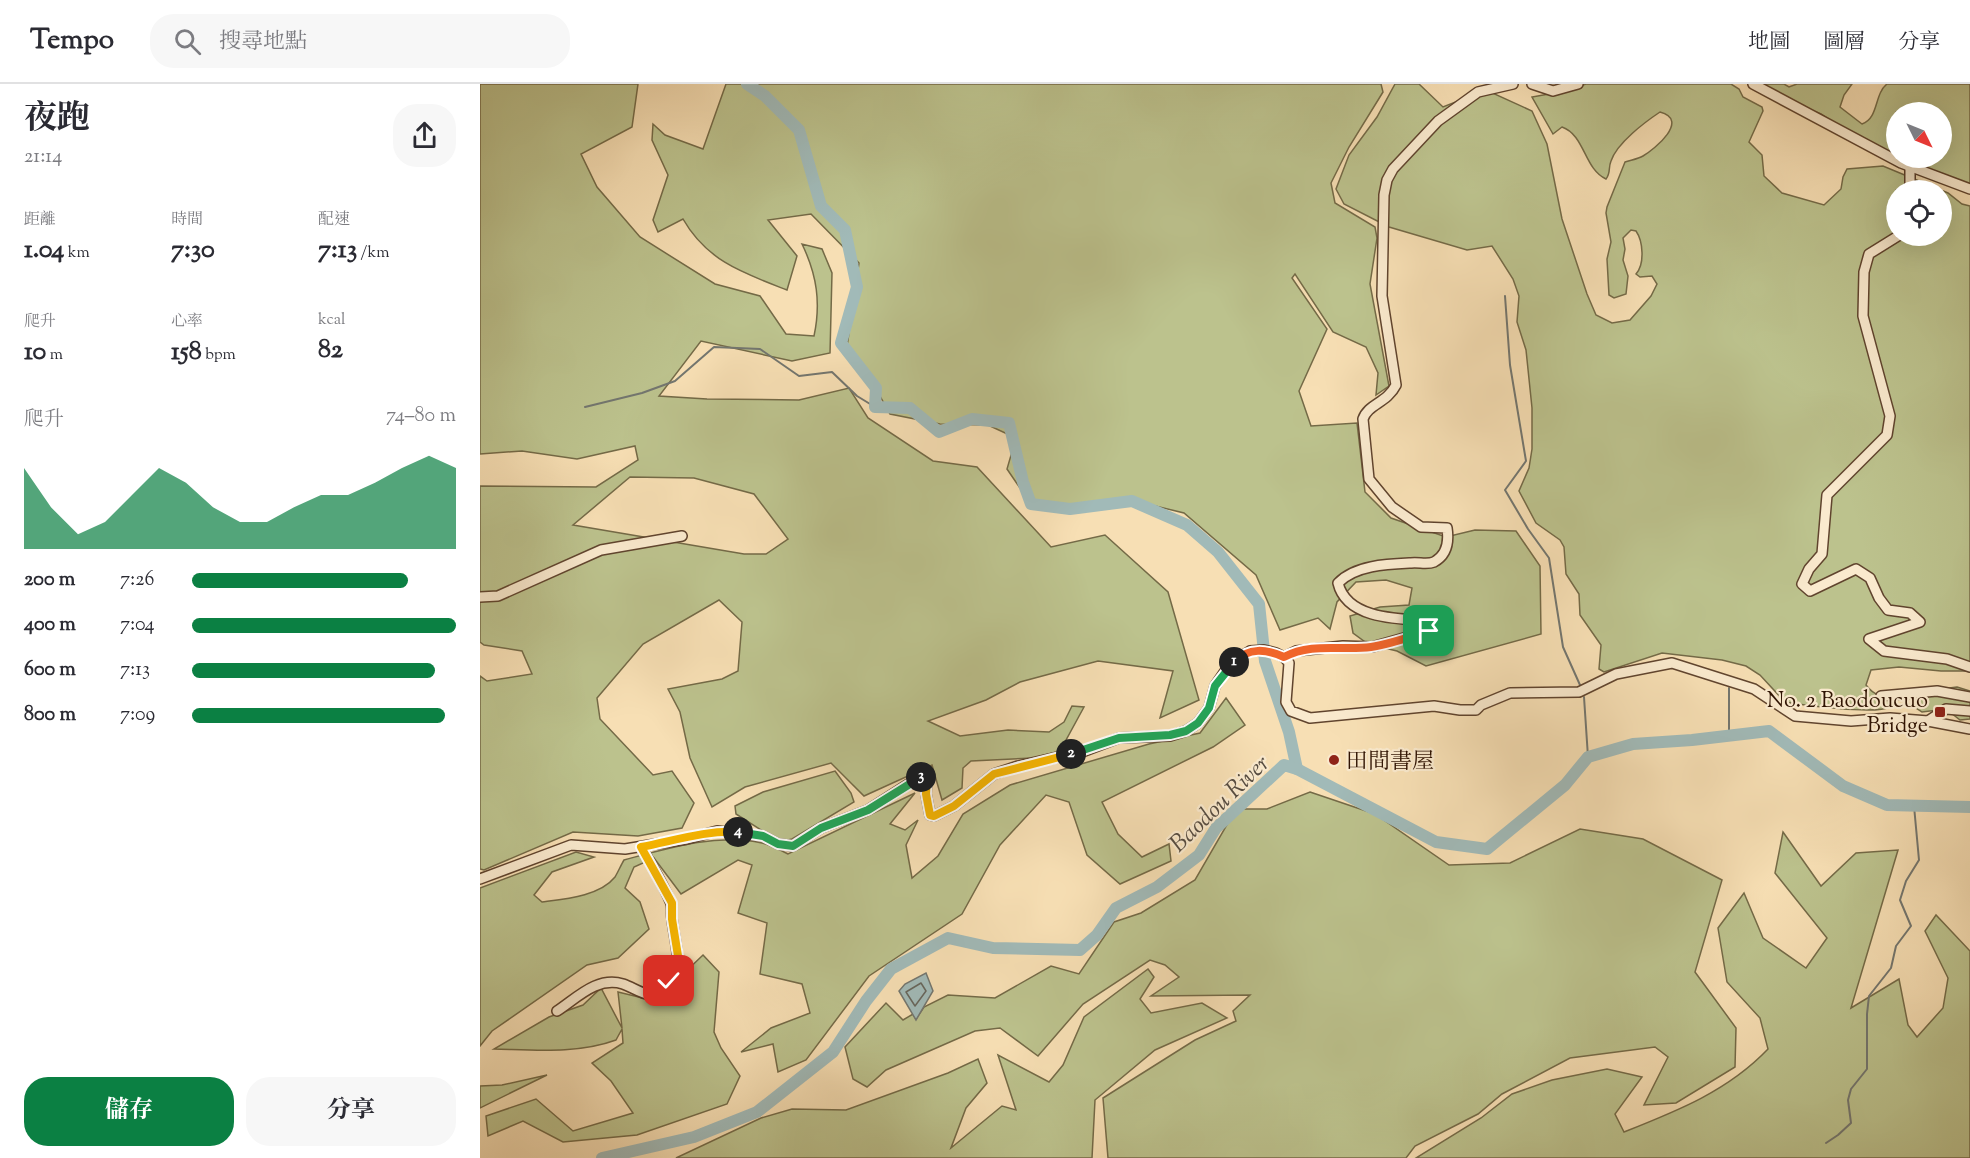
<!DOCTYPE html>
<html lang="zh-TW">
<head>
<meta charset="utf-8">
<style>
	body { margin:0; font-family:"Sorts Mill Goudy","Noto Serif TC",serif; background:#f7f7f7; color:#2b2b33; height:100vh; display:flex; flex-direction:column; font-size:22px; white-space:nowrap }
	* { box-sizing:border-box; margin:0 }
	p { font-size:20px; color:#7c7c81 }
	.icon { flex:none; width:33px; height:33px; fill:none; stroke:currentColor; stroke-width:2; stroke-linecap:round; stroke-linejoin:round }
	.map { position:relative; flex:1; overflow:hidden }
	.details { display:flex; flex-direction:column; background:#fff; width:480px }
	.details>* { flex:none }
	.needle { width:39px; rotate:133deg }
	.tools { position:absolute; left:1406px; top:18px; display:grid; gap:12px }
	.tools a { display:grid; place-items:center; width:66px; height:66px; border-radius:50%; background:#fff; box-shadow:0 6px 24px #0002; font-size:30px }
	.pin { position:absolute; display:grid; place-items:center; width:51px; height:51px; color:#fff; margin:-26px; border-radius:12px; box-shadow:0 3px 9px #0006 }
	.km { position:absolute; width:30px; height:30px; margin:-15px; border-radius:50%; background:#222; color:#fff; font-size:16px; line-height:30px; text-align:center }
	.round { display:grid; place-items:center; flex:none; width:63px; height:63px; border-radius:24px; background:#f7f7f7 }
	.summary { display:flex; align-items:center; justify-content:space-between; height:102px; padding:0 24px }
	h1 { font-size:33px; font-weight:700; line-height:45px }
	.figures { display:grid; grid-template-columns:repeat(3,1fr); gap:9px; height:102px; padding:6px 24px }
	.figures div { display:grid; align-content:center }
	.figures b { font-size:26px; font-weight:700 }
	.figures small { font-size:16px; font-weight:400 }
	.figures p { font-size:16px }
	.chart { height:168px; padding:12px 24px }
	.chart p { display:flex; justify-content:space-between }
	.chart svg { width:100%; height:108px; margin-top:6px; fill:#0b8043; opacity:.7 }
	.button { display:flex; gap:12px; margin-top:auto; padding:12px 24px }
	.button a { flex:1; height:69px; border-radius:24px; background:#0b8043; color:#fff; font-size:24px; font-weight:700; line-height:69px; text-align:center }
	.button a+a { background:#f7f7f7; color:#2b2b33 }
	ul { padding:0 24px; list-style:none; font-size:20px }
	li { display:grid; grid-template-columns:96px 72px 1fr; align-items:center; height:45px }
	li i { height:15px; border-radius:8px; background:#0b8043 }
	header { display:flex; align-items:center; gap:36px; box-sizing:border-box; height:84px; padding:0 30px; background:#fff; border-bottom:2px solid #e1e1e2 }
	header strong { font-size:28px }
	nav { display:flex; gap:33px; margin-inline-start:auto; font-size:21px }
	.search { width:420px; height:54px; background:#f7f7f7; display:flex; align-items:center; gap:15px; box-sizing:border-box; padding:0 21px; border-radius:24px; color:#7c7c81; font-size:22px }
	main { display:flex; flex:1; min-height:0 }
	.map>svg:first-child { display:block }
</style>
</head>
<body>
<header>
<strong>Tempo</strong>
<div class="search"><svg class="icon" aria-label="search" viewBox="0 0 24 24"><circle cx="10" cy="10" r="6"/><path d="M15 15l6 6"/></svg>搜尋地點</div>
<nav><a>地圖</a><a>圖層</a><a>分享</a></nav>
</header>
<main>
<section class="details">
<div class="summary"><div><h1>夜跑</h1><p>21:14</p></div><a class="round"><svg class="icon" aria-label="share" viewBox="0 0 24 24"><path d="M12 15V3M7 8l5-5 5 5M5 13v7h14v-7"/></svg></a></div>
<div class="figures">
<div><p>距離</p><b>1.04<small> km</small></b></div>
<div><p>時間</p><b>7:30</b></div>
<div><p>配速</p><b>7:13<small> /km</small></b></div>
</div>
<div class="figures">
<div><p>爬升</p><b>10<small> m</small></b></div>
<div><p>心率</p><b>158<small> bpm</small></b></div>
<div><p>kcal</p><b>82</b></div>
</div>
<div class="chart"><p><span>爬升</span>74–80 m</p>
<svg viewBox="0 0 160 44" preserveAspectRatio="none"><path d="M0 44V11L10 27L20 38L30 33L40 22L50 11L60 17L70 27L80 33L90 33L100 27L110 22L120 22L130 17L140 11L150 6L160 11V44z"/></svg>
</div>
<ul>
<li><b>200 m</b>7:26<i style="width:82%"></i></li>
<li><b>400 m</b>7:04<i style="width:100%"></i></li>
<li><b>600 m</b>7:13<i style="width:92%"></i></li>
<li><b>800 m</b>7:09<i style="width:96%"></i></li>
</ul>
<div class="button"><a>儲存</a><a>分享</a></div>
</section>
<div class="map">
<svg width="1490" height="1074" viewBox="0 0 1490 1074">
	<rect width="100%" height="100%" fill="#f7dfb4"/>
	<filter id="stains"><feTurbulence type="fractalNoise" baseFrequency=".00333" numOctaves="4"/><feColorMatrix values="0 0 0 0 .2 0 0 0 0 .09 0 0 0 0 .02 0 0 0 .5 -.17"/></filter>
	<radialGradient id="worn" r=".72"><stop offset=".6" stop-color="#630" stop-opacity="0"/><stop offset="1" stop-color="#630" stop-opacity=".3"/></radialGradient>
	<!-- green -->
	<g fill="#bcc28d" stroke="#746a47" stroke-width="1.5" fill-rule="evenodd">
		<path d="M0 0H158L152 43 101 70 117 103 160 153 235 200 280 212 306 250 334 252C341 219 337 191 322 160L342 165 352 189 350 269 312 277 221 257 179 312 227 315 319 316 369 304 388 334 453 377 497 383 571 463 625 451 688 508 719 616 680 634 693 587 618 577 540 598 506 616 448 637 480 652 528 646 569 648 584 638 592 622 604 623 580 667 553 674 491 677 483 684 482 704 462 716 452 681 384 712 351 679 265 703 232 723 210 674 200 628 188 605 242 595 258 587 262 538 239 516 163 560 117 614 120 635 173 691 192 687 214 719 202 744 158 752 93 748 4 786 0 785V592L7 597 52 590 42 567 4 561 0 558V402L116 403 158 376 155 362 97 375 42 367 0 370ZM150 393 214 394 274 410 308 455 286 470H264L93 441Z"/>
		<path d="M246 0H901L903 8 869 63 851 99 855 119 895 143 897 154 890 200 909 302 896 311 898 289 886 263 853 248 815 190 812 194 847 245 819 307 831 342 877 339 885 408 911 434 966 453 995 446 1036 447 1060 482 1061 550 946 582 917 567 888 560 873 549 870 532 900 523 929 521 932 504 906 496 876 498 857 518 850 545 838 534 800 546 776 491 704 429 655 417 605 422 553 423 527 385 536 354 508 341 460 340 410 330 396 305 366 270 379 179 331 130 288 136 317 172 307 206C263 189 227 177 203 135L178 148 173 136 188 91 172 56 173 40 185 51 223 65Z"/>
		<path d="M915 0H939L963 23 1006 6 1052 27 1067 60 1082 135 1107 210 1116 231 1132 239 1150 236 1171 212 1177 200 1172 192 1160 193 1156 190C1165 180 1163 157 1156 147L1151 146 1143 154 1145 165 1143 176 1148 192 1146 210 1134 214 1129 211 1127 175 1131 158 1126 129 1127 123 1145 78C1151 76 1158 75 1163 72 1175 65 1210 36 1180 28 1165 38 1137 59 1131 77 1128 84 1131 89 1126 95 1104 85 1105 51 1082 43L1073 50 1052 13 1080 8 1106 0H1251L1259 5 1263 13 1282 23 1283 27 1269 58 1282 71 1284 92 1302 109 1344 121 1361 105 1363 93 1367 85 1403 82 1468 109 1482 120 1490 122V587H1461L1419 583 1391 586 1386 601C1395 613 1403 613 1417 612 1417 618 1415 620 1410 623 1395 631 1323 621 1305 618L1280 591 1266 582 1242 576 1182 569 1124 588 1119 585 1121 561 1100 531 1099 510 1086 490 1084 463 1080 456 1056 439 1039 407 1049 384 1052 365V324L1046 266 1037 238 1039 212 1033 195 1012 162 987 166 909 143 864 120 856 105 869 71 897 33ZM1416 106H1461V152H1416Z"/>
		<path d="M1274 0H1304L1309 3 1317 0H1372L1364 11 1360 23 1382 40C1399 34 1394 10 1407 0H1490V106L1437 84 1377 54 1341 30 1294 11ZM1416 28H1461V74H1416Z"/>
		<path d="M1477 603 1490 607V635L1480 636 1466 625 1442 628 1433 622C1447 607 1457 605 1477 603Z"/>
		<path d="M746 614 765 641 733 663 622 718 638 750 662 773 689 760 691 777 640 800 607 771 589 718 566 711 520 761 482 830 389 892 326 976 298 988 293 960 261 968 291 944 330 929 322 900 280 890 287 839 258 829 272 781 258 776 201 810 174 774 154 783 145 804 160 818 169 845 138 874 107 881 12 947 0 962V804L96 768 114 773 72 788 54 811 62 818C85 815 120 812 135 793 138 788 141 781 144 776 188 764 236 749 282 759 291 761 300 766 308 770L435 709 410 740 425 746 438 736 426 761 432 794 458 772 483 730 530 701 669 660 720 649Z"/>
		<path d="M355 687 371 709 374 718 312 755 300 758 256 730 255 722 283 708Z"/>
		<path d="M830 708 895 730 969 781 1030 779 1100 745 1163 755 1242 796 1215 888 1256 944 1255 983 1196 1019 1164 1021 1188 973 1175 963 1090 974 1022 1010 998 1030 935 1062 926 1074H628L623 1014 715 956 756 937 753 927 770 911 671 912 699 893 685 881 670 876 603 920 558 972 520 944 495 947 406 986 387 1003 373 995 365 963 406 919 423 936 433 930 436 935 444 923 468 911 515 914 571 882 599 890 634 838 661 829 715 796 756 725H787Z"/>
		<path d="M1303 748 1341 802 1376 769 1418 766 1371 924 1419 895 1428 941 1437 953 1463 924 1468 894 1445 847 1456 831 1490 867V1074H936L1001 1034 1032 1010 1072 996 1127 985 1162 993 1135 1030 1144 1048C1197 1027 1248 1007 1288 965L1280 934 1247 898 1238 844 1264 809 1283 854 1326 884 1347 854 1295 789Z"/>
		<path d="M223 871 239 888 234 948 241 964 260 992 247 1020 157 1051 83 1058 43 1037 8 1052 6 1032 56 1015 93 1047 153 1029 131 997 112 979 143 959 142 945 136 956C98 970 55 966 14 965L69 933 103 921 121 904 142 944 138 908 175 917Z"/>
		<path d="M668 885 674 893 660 915 671 929 722 919 747 934 675 966 615 1016 612 1074H196L281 1034 312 1025 366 1026 468 989 498 975 507 999 486 1024 471 1064 522 1022 536 1026 518 971 569 998 583 981 604 933Z"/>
		<path d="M67 991 0 1024V1002L22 1001Z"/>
	</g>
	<!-- water -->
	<path fill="#a1bab8" stroke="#73766f" stroke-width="1.5" d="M446 889 453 907 436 936 419 907 425 900Z"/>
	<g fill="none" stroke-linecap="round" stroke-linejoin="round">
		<!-- shore -->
		<path stroke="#67665c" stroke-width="1.5" d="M441 899 446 907 435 922 426 908Z"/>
		<!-- stream -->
		<g stroke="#73766f" stroke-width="2">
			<path d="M1025 212 1030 281 1046 377 1025 406 1048 445 1069 474 1083 563 1100 601"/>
			<path d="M105 323 162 309 195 297 234 263 280 265 319 292 352 288 377 312 395 323"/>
			<path d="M1104 613 1108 673"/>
			<path d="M1249 652V604"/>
			<path d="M1346 1059 1358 1051 1371 1039 1368 1016 1371 1005 1387 985V930L1389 912 1411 884 1416 862 1431 842 1420 816 1426 797 1439 776 1434 722"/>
		</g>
		<!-- river -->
		<g stroke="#a1bab8" stroke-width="12">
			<path d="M267 0 285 12 319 46 341 122 365 146 377 203 361 259 396 304 395 323 430 324 459 348 492 335 529 339 543 398 551 420 590 425 652 417 707 441 738 468 779 520 785 577 809 648 817 685"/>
			<path d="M122 1074 214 1053 277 1028 353 968 386 917 411 885 468 854 513 864 600 866 617 851 636 824 677 803 719 771 736 744 804 681 817 685 956 758 1007 765 1085 701 1108 673 1153 660 1212 656 1289 647 1363 702 1407 721 1490 723"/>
		</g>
		<!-- minor casing -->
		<g stroke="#60442e" stroke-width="12">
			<g id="minor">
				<path d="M1052 0 1073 7 1098 0"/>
				<path d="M1273 0 1421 79 1490 105"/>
				<path d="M1430 83V106"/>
				<path d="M1418 152 1389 170 1384 188 1383 232 1410 332 1407 351 1347 411 1342 470 1329 485 1322 500 1330 507 1376 485 1390 494 1399 514 1408 526 1430 529 1440 538 1389 555 1404 567 1467 575 1490 583"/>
				<path d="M0 513 18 512 121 466 202 452"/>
				<path d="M804 573 816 567 863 562 892 563 949 547 956 541 954 537C923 535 867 537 858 499 875 481 908 480 931 479 939 478 947 481 954 478 967 471 969 457 967 444L941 443 912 423 889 395 883 335C888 320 907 319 916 301L902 212 904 111 907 96 913 85 958 37 998 8 1033 0"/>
				<path d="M1401 612 1457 607 1490 613"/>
				<path d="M1448 637 1466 625 1490 627"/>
				<path d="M0 795 91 761 145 765 207 755 237 747 283 752 298 760 313 762 341 744 388 726 444 690 447 692 446 710 450 731 454 732 474 722 514 690 538 682 605 667 639 654 690 652 706 647 718 639 729 624 735 602 746 586 757 575 770 567 784 566 796 569 804 573 809 579 806 618 811 627 830 634 954 622 980 626H996L1001 621 1030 609 1099 608 1136 590 1192 579 1274 605 1315 632 1371 637 1410 634 1448 637 1490 645"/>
				<path d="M77 927C97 914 117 892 143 900 152 903 160 909 170 911 209 892 196 869 192 835 191 829 193 822 190 817 182 798 171 780 161 763"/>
			</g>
		</g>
		<!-- minor -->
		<use href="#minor" stroke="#faeace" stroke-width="9"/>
	</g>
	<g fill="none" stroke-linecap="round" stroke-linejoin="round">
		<!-- split-1 casing -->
		<g stroke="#fff" stroke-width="12">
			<path id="split-1" d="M754 578C769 563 786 565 804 573 832 558 862 567 891 563 910 560 930 553 949 547"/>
		</g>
		<!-- split-2 casing -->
		<g stroke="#fff" stroke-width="12">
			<path id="split-2" d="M591 670 639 654 690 651 706 647 718 639 729 624 735 602 754 578"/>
		</g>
		<!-- split-3 casing -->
		<g stroke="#fff" stroke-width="12">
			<path id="split-3" d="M441 693 444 690 447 692 446 710 450 731 454 732 474 722 514 690 591 670"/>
		</g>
		<!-- split-4 casing -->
		<g stroke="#fff" stroke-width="12">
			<path id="split-4" d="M258 748 283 752 298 760 313 762 341 744 388 726 441 693"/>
		</g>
		<!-- split-5 casing -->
		<g stroke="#fff" stroke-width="12">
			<path id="split-5" d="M189 897 199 878 192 835V819L161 763C193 757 226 746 258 748"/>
		</g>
		<!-- split-1 -->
		<use href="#split-1" stroke="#f0652b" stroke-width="8"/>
		<!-- split-2 -->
		<use href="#split-2" stroke="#22a559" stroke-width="8"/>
		<!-- split-3 -->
		<use href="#split-3" stroke="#f5b400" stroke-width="8"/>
		<!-- split-4 -->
		<use href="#split-4" stroke="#22a559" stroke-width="8"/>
		<!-- split-5 -->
		<use href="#split-5" stroke="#f5b400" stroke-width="8"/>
	</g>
	<!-- markers -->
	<g fill="#8f2418" stroke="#faeace" stroke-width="2">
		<rect x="1454" y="622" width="12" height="12" rx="3"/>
		<circle cx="854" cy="676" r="6"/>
	</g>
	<g text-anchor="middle" stroke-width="4.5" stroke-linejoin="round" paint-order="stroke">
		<!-- poi labels -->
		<g font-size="22" fill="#2d1101" stroke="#faeace" text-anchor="end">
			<text x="1448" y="623">No. 2 Baodoucuo<tspan x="1448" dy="25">Bridge</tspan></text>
			<text x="866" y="684" text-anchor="start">田間書屋</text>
		</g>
		<!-- water labels -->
		<g font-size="24" font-style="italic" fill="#564c41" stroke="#faeace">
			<text transform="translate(739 719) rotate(-44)" y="8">Baodou River</text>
		</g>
	</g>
	<rect width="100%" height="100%" filter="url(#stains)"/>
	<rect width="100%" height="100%" fill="url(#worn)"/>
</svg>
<div class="tools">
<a><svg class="needle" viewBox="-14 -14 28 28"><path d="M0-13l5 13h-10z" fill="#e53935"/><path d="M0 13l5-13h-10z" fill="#7c7c81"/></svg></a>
<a><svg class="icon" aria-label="locate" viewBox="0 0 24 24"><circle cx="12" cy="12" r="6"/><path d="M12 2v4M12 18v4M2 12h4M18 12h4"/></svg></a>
</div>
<div class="pin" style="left:949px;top:547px;background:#1e9e55"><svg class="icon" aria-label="arrive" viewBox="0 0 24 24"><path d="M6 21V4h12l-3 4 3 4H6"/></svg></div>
<div class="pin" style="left:189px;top:897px;background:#d93025"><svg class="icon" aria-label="check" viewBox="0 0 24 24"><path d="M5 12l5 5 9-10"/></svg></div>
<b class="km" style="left:754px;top:578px">1</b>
<b class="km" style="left:591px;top:670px">2</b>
<b class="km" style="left:441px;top:693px">3</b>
<b class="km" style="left:258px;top:748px">4</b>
</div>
</main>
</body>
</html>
